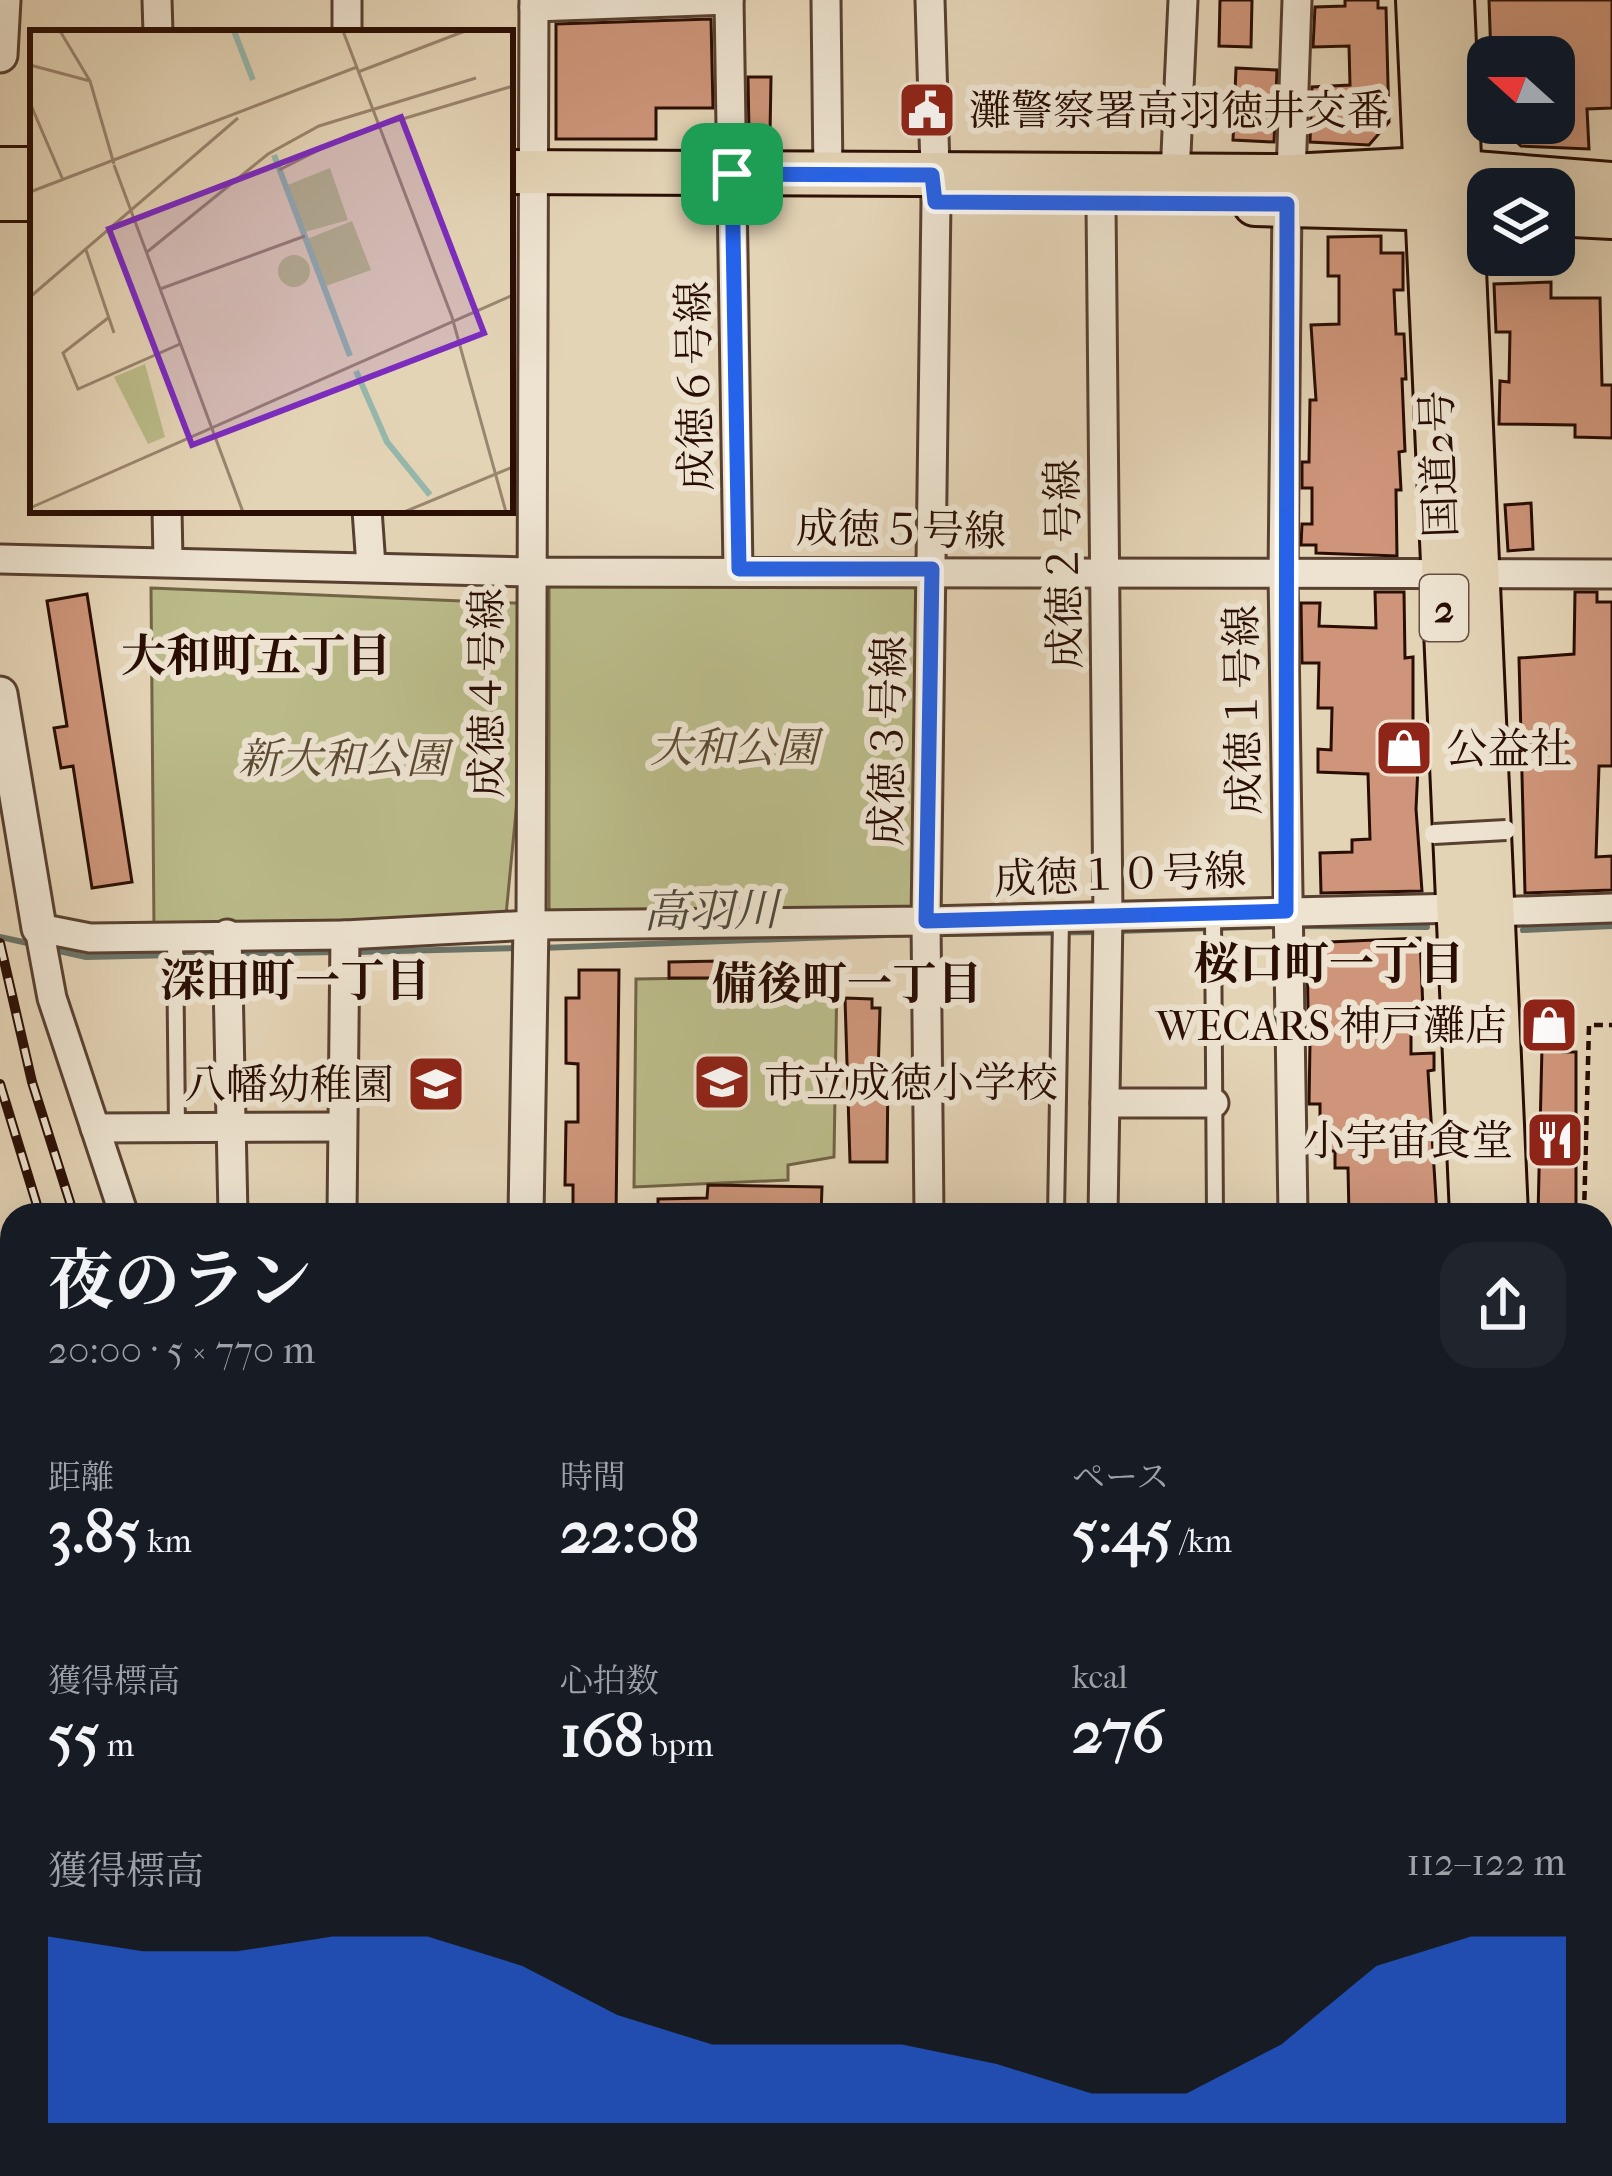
<!DOCTYPE html>
<html lang="ja">
<head>
<meta charset="utf-8">
<style>
	body { margin:0; font-family:"IM FELL French Canon","Noto Serif JP",serif; background:#20242c; color:#f1f3f6; height:100vh; display:flex; flex-direction:column; font-size:45px; white-space:nowrap }
	* { box-sizing:border-box; margin:0 }
	p { font-size:39px; color:#9ea1a6 }
	.icon { flex:none; width:66px; height:66px; fill:none; stroke:currentColor; stroke-width:2; stroke-linecap:round; stroke-linejoin:round }
	.map { position:relative; flex:1; overflow:hidden }
	.sheet { position:absolute; left:0px; top:1203px; width:1614px; height:975px; display:flex; flex-direction:column; background:#171b24; border-radius:36px 36px 0 0; box-shadow:0 12px 48px #0002 }
	.sheet>* { flex:none }
	.needle { width:78px; rotate:291deg }
	.buttons { position:absolute; left:1467px; top:36px; display:grid; gap:24px }
	.buttons a { display:grid; place-items:center; width:108px; height:108px; border-radius:24px; background:#171b24; box-shadow:0 12px 48px #0002; font-size:60px }
	.pin { position:absolute; display:grid; place-items:center; width:102px; height:102px; color:#fff; margin:-51px; border-radius:24px; box-shadow:0 6px 18px #0006 }
	.round { display:grid; place-items:center; flex:none; width:126px; height:126px; border-radius:36px; background:#20242c }
	.headline { display:flex; align-items:center; justify-content:space-between; height:204px; padding:0 48px }
	h1 { font-size:66px; font-weight:700; line-height:90px }
	.stats { display:grid; grid-template-columns:repeat(3,1fr); gap:18px; height:204px; padding:12px 48px }
	.stats div { display:grid; align-content:center }
	.stats b { font-size:60px; font-weight:700 }
	.stats small { font-size:33px; font-weight:400 }
	.stats p { font-size:33px }
	.chart { height:336px; padding:24px 48px }
	.chart p { display:flex; justify-content:space-between }
	.chart svg { width:100%; height:216px; margin-top:12px; fill:#2563eb; opacity:.7 }
	.map>svg:first-child { display:block }
</style>
</head>
<body>
<div class="map">
<svg width="1612" height="2176" viewBox="0 0 1612 2176">
	<rect width="100%" height="100%" fill="#e4d4b6"/>
	<filter id="stains"><feTurbulence type="fractalNoise" baseFrequency=".00167" numOctaves="4"/><feColorMatrix values="0 0 0 0 .2 0 0 0 0 .09 0 0 0 0 .02 0 0 0 .5 -.17"/></filter>
	<radialGradient id="worn" r=".72"><stop offset=".6" stop-color="#630" stop-opacity="0"/><stop offset="1" stop-color="#630" stop-opacity=".3"/></radialGradient>
	<!-- green -->
	<g fill="#babb89" stroke="#726446" stroke-width="3">
		<path d="M918 577 913 910 557 919 549 910V587L554 581Z"/>
		<path d="M151 588 536 604 506 915 154 929Z"/>
		<path d="M837 976 834 1157 788 1165V1180L634 1187 636 979Z"/>
	</g>
	<g fill="none" stroke-linecap="round" stroke-linejoin="round">
		<!-- stream -->
		<g stroke="#6a7469" stroke-width="6">
			<path d="M1297 926 1427 927"/>
			<path d="M1523 930 1612 926"/>
			<path d="M1117 931 1278 926"/>
			<path d="M943 934 1098 932"/>
			<path d="M0 937 32 944"/>
			<path d="M541 948 912 934"/>
			<path d="M50 949 86 957 222 954"/>
			<path d="M355 952 522 948"/>
			<path d="M235 954 336 952"/>
		</g>
	</g>
	<!-- building -->
	<g fill="#ce957a" stroke="#2a0e04" stroke-width="3">
		<path d="M1220 0H1252L1251 47 1219 46Z"/>
		<path d="M1345 0H1378V8H1386L1389 122 1369 145 1310 142 1312 87 1350 85 1349 46 1313 47 1315 7 1345 6Z"/>
		<path d="M1489 0H1612V108L1587 109 1589 149 1521 146 1496 123H1554V57H1491Z"/>
		<path d="M711 19 713 108H656V139H556V24Z"/>
		<path d="M1236 68 1277 70 1274 142 1233 140Z"/>
		<path d="M748 77H771L770 134 749 133Z"/>
		<path d="M1381 236V253H1403V290H1394L1396 334H1404L1406 379H1402L1405 451 1399 452 1401 490H1396L1397 556 1316 553V545H1301L1302 524H1312V488H1302V462H1309L1310 400H1316L1311 325 1339 324V276H1328V237Z"/>
		<path d="M1551 282V298H1600L1602 385H1612V438L1575 437V425L1499 424 1500 381 1509 382 1510 332H1496L1494 284Z"/>
		<path d="M1531 503 1533 549 1508 551 1505 505Z"/>
		<path d="M1375 592H1404L1405 658 1413 657V723H1420L1416 809 1422 891 1321 893 1320 853 1352 852V840L1370 839 1368 774 1318 772V749L1331 750 1332 708H1318L1319 663H1302L1301 603H1320L1319 626 1376 628Z"/>
		<path d="M1575 592H1597V602H1612V766H1599L1596 857 1612 856V890L1525 893 1519 658 1574 654Z"/>
		<path d="M87 594 132 882 92 888 73 766 61 768 54 728 67 726 47 601Z"/>
		<path d="M1420 938 1423 1010H1411V1054L1434 1053V1070L1428 1071 1437 1215H1349L1348 1168H1335V1151H1320V1104H1309L1310 1042 1322 1010H1308L1307 943Z"/>
		<path d="M721 961V978H669V962Z"/>
		<path d="M579 970H619L616 1215H573V1185H565L566 1122H578V1064L566 1063V998H579Z"/>
		<path d="M845 998 872 999V1008H880L878 1076H888L887 1162H850Z"/>
		<path d="M1563 1003V1052H1576V1215H1538L1542 1047 1535 1048 1534 1004Z"/>
		<path d="M708 1185 822 1187 821 1215H658V1199L707 1198Z"/>
	</g>
	<g fill="none" stroke-linecap="round" stroke-linejoin="round">
		<!-- service casing -->
		<g stroke="#584030" stroke-width="20">
			<g id="service">
				<path d="M1213 915 1215 1215"/>
				<path d="M175 938 177 1128"/>
				<path d="M1056 1215 1061 919"/>
			</g>
		</g>
		<!-- minor casing -->
		<g stroke="#584030" stroke-width="33">
			<g id="minor">
				<path d="M157 0 158 33"/>
				<path d="M729 0 738 570"/>
				<path d="M826 0 828 175"/>
				<path d="M534 7 729 0"/>
				<path d="M347 33V0"/>
				<path d="M1175 176 1183 0"/>
				<path d="M1291 176 1297 0"/>
				<path d="M1287 204 1283 575 1293 1215"/>
				<path d="M1101 205 1108 916 1103 1215"/>
				<path d="M167 510 168 560"/>
				<path d="M367 510 371 566"/>
				<path d="M0 559 531 572 1612 574"/>
				<path d="M1492 912 1612 908"/>
				<path d="M531 925 534 0"/>
				<path d="M227 934 233 1215"/>
				<path d="M1105 1103H1214"/>
				<path d="M95 1128 342 1127"/>
				<path d="M124 1215 52 998 39 928 90 938 345 935"/>
				<path d="M342 1215 345 935 531 925 926 921 936 202 930 0"/>
				<path d="M929 1215 926 921 1460 908"/>
				<path d="M1602 1282H1612"/>
				<path d="M1602 1644H1612"/>
				<path d="M0 1653 12 1654"/>
				<path d="M0 1677 12 1711"/>
				<path d="M673 2176V2166"/>
				<path d="M1301 2176V2166"/>
			</g>
		</g>
		<!-- tertiary casing -->
		<g stroke="#584030" stroke-width="39">
			<g id="tertiary">
				<path d="M0 55 3 0"/>
				<path d="M0 694 39 928"/>
				<path d="M526 1215 531 925"/>
				<path d="M0 1281 12 1319"/>
				<path d="M0 1990H12"/>
				<path d="M1602 2022H1612"/>
				<path d="M927 2166 928 2176"/>
				<path d="M0 2173 1 2176"/>
			</g>
		</g>
		<!-- primary casing -->
		<g stroke="#2a0e04" stroke-width="48">
			<g id="primary">
				<path d="M0 169H33"/>
				<path d="M510 172 1291 176 1424 169 1612 184"/>
				<path d="M0 199H33"/>
				<path d="M1255 204 1488 210"/>
				<path d="M1554 214 1612 217"/>
			</g>
		</g>
		<!-- trunk casing -->
		<g stroke="#2a0e04" stroke-width="48">
			<g id="trunk">
				<path d="M1418 0 1472 1215"/>
				<path d="M1452 0 1506 1215"/>
				<path d="M1515 2166V2176"/>
				<path d="M1553 2166V2176"/>
			</g>
		</g>
		<!-- path -->
		<g stroke="#2a0e04" stroke-width="4.5" stroke-dasharray="9 6" stroke-linecap="butt">
			<path d="M1584 1215 1589 1025H1612"/>
			<path d="M174 2166 178 2176"/>
		</g>
		<!-- service -->
		<use href="#service" stroke="#ede3d0" stroke-width="14"/>
		<!-- minor -->
		<use href="#minor" stroke="#ede3d0" stroke-width="27"/>
		<!-- tertiary -->
		<use href="#tertiary" stroke="#ede3d0" stroke-width="33"/>
		<!-- primary -->
		<use href="#primary" stroke="#e4d4b6" stroke-width="42"/>
		<!-- trunk -->
		<use href="#trunk" stroke="#e4d4b6" stroke-width="42"/>
		<!-- rail casing -->
		<g stroke="#2a0e04" stroke-width="10">
			<g id="rail">
				<path d="M0 943 32 1082 74 1215"/>
				<path d="M0 1084 40 1215"/>
				<path d="M341 2166 344 2176"/>
				<path d="M396 2166 400 2176"/>
				<path d="M430 2166 434 2176"/>
			</g>
		</g>
		<!-- rail -->
		<use href="#rail" stroke="#ede3d0" stroke-width="6" stroke-dasharray="18" stroke-linecap="butt"/>
		<!-- pedestrian-bridge casing -->
		<g stroke="#584030" stroke-width="24" stroke-linecap="butt">
			<path id="pedestrian-bridge" d="M1434 834 1506 830"/>
		</g>
		<!-- pedestrian-bridge -->
		<use href="#pedestrian-bridge" stroke="#ede3d0" stroke-width="18"/>
	</g>
	<g fill="none" stroke-linecap="round" stroke-linejoin="round">
		<!-- route casing -->
		<g stroke="#fff" stroke-width="24">
			<path id="route" d="M732 174 932 175 935 202 1287 204 1286 911 926 921 932 569H739Z"/>
		</g>
		<!-- route -->
		<use href="#route" stroke="#2563eb" stroke-width="15"/>
	</g>
	<!-- icons -->
	<defs>
		<g id="civic-square" transform="scale(3)"><rect x="-9" y="-9" width="18" height="18" rx="4" fill="#8f2418" stroke="#ede3d0"/><path d="M-.6-6.5H3V-4.5H.6V-3L4-1V1h2V6H-6V1h2V-1L-.6-3ZM-1.2 2.5V6h2.4V2.5Z" fill="#fff"/></g>
		<g id="shop-square" transform="scale(3)"><rect x="-9" y="-9" width="18" height="18" rx="4" fill="#8f2418" stroke="#ede3d0"/><path d="M-5-2.5h2.3a2.7 3.5 0 0 1 5.4 0H5L5.5 6h-11ZM-1.5-2.5h3a1.5 2.3 0 0 0-3 0Z" fill="#fff"/></g>
		<g id="school-square" transform="scale(3)"><rect x="-9" y="-9" width="18" height="18" rx="4" fill="#8f2418" stroke="#ede3d0"/><path d="M0-5L7-2L0 1L-7-2ZM-4 1L0 2.5L4 1V4Q0 6-4 4Z" fill="#fff"/></g>
		<g id="restaurant-square" transform="scale(3)"><rect x="-9" y="-9" width="18" height="18" rx="4" fill="#8f2418" stroke="#ede3d0"/><path d="M-5-6h1v4h1v-4h1v4h1v-4h1v5L-1.5 .5V6h-2V.5L-5-1ZM5-6V6H3V1.5H1.5Q1.5-4 5-6Z" fill="#fff"/></g>
	</defs>
	<g fill-rule="evenodd">
		<use href="#civic-square" x="927" y="110"/>
		<use href="#shop-square" x="1404" y="748"/>
		<use href="#shop-square" x="1549" y="1025"/>
		<use href="#school-square" x="722" y="1082"/>
		<use href="#school-square" x="436" y="1084"/>
		<use href="#restaurant-square" x="1555" y="1140"/>
	</g>
	<g text-anchor="middle" stroke-width="12" stroke-linejoin="round" paint-order="stroke">
		<!-- shield labels -->
		<rect fill="#ede3d0" stroke="#644e41" stroke-width="3" x="1420" y="575" width="48" height="66" rx="9"/>
		<g font-size="39" font-weight="bold" fill="#2a0e04">
			<text x="1444" y="622">2</text>
		</g>
		<!-- poi labels -->
		<g font-size="42" fill="#2a0e04" stroke="#ede3d0" text-anchor="start">
			<text x="969" y="125">灘警察署高羽徳井交番</text>
			<text x="1446" y="763">公益社</text>
			<text x="1507" y="1040" text-anchor="end">WECARS 神戸灘店</text>
			<text x="764" y="1097">市立成徳小学校</text>
			<text x="394" y="1099" text-anchor="end">八幡幼稚園</text>
			<text x="1513" y="1155" text-anchor="end">小宇宙食堂</text>
		</g>
		<!-- street labels -->
		<g font-size="42" fill="#2a0e04" stroke="#ede3d0">
			<text transform="translate(694 386) rotate(-91)" y="15">成徳６号線</text>
			<text transform="translate(1438 464) rotate(-92)" y="15">国道2号</text>
			<text transform="translate(901 529) rotate(1)" y="15">成徳５号線</text>
			<text transform="translate(1063 564) rotate(-91)" y="15">成徳２号線</text>
			<text transform="translate(486 693) rotate(-90)" y="15">成徳４号線</text>
			<text transform="translate(1242 710) rotate(-91)" y="15">成徳１号線</text>
			<text transform="translate(887 741) rotate(-89)" y="15">成徳３号線</text>
			<text transform="translate(1120 874) rotate(-2)" y="15">成徳１０号線</text>
		</g>
		<!-- park labels -->
		<g font-size="42" font-style="italic" fill="#5c4b33" stroke="#ede3d0">
			<text x="734" y="762">大和公園</text>
			<text x="343" y="773">新大和公園</text>
		</g>
		<!-- neighbourhood labels -->
		<g font-size="45" font-weight="bold" fill="#2a0e04" stroke="#ede3d0">
			<text x="256" y="671">大和町五丁目</text>
			<text x="1329" y="979">桜口町一丁目</text>
			<text x="295" y="996">深田町一丁目</text>
			<text x="847" y="999">備後町一丁目</text>
		</g>
		<!-- water labels -->
		<g font-size="45" font-style="italic" fill="#4f4a3f" stroke="#ede3d0">
			<text transform="translate(711 910) rotate(-1)" y="16">高羽川</text>
		</g>
	</g>
	<!-- overview -->
	<g transform="translate(30 30)">
		<rect width="483" height="483" fill="#e4d4b6"/>
		<path d="M300 138 318 190 275 202 255 156ZM322 191 341 240 296 256 277 209ZM248 241a16 16 0 1 1 32 0a16 16 0 1 1-32 0ZM115 334 135 407 118 414 84 347Z" fill="#babb89"/>
		<path fill="none" stroke="#95b8ac" stroke-width="6" d="M204 1 223 50M244 125 320 326M326 341 357 412 400 465"/>
		<path fill="none" stroke="#9a856f" stroke-width="3" d="M30 1 60 51M313 1 422 287 476 482M0 35 60 51 84 134M328 42 435 1M0 73 33 150M84 135 213 482M249 140 319 105 483 56M0 162 327 37M56 220 84 303M117 222 238 124 289 96 446 48M130 259 275 206M0 267 208 88M78 288 33 323 48 359 150 314M0 478 483 265M374 482 483 437"/>
		<path fill="#7b2cbf" fill-opacity="0.15" stroke="#7b2cbf" stroke-width="6" d="M371 87 454 303 162 415 79 199Z"/>
		<rect width="483" height="483" fill="none" stroke="#2a0e04" stroke-width="6"/>
	</g>
	<rect width="100%" height="100%" filter="url(#stains)"/>
	<rect width="100%" height="100%" fill="url(#worn)"/>
</svg>
<div class="buttons">
<a><svg class="needle" viewBox="-14 -14 28 28"><path d="M0-13l5 13h-10z" fill="#e53935"/><path d="M0 13l5-13h-10z" fill="#9ea1a6"/></svg></a>
<a><svg class="icon" aria-label="layers" viewBox="0 0 24 24"><path d="M12 4l9 5-9 5-9-5zM3 14l9 5 9-5"/></svg></a>
</div>
<div class="pin" style="left:732px;top:174px;background:#1e9e55"><svg class="icon" aria-label="arrive" viewBox="0 0 24 24"><path d="M6 21V4h12l-3 4 3 4H6"/></svg></div>
<section class="sheet">
<div class="headline"><div><h1>夜のラン</h1><p>20:00 · 5 × 770 m</p></div><a class="round"><svg class="icon" aria-label="share" viewBox="0 0 24 24"><path d="M12 15V3M7 8l5-5 5 5M5 13v7h14v-7"/></svg></a></div>
<div class="stats">
<div><p>距離</p><b>3.85<small> km</small></b></div>
<div><p>時間</p><b>22:08</b></div>
<div><p>ペース</p><b>5:45<small> /km</small></b></div>
</div>
<div class="stats">
<div><p>獲得標高</p><b>55<small> m</small></b></div>
<div><p>心拍数</p><b>168<small> bpm</small></b></div>
<div><p>kcal</p><b>276</b></div>
</div>
<div class="chart"><p><span>獲得標高</span>112–122 m</p>
<svg viewBox="0 0 160 44" preserveAspectRatio="none"><path d="M0 44V6L10 9L20 9L30 6L40 6L50 12L60 22L70 28L80 28L90 28L100 32L110 38L120 38L130 28L140 12L150 6L160 6V44z"/></svg>
</div>
</section>
</div>
</body>
</html>
